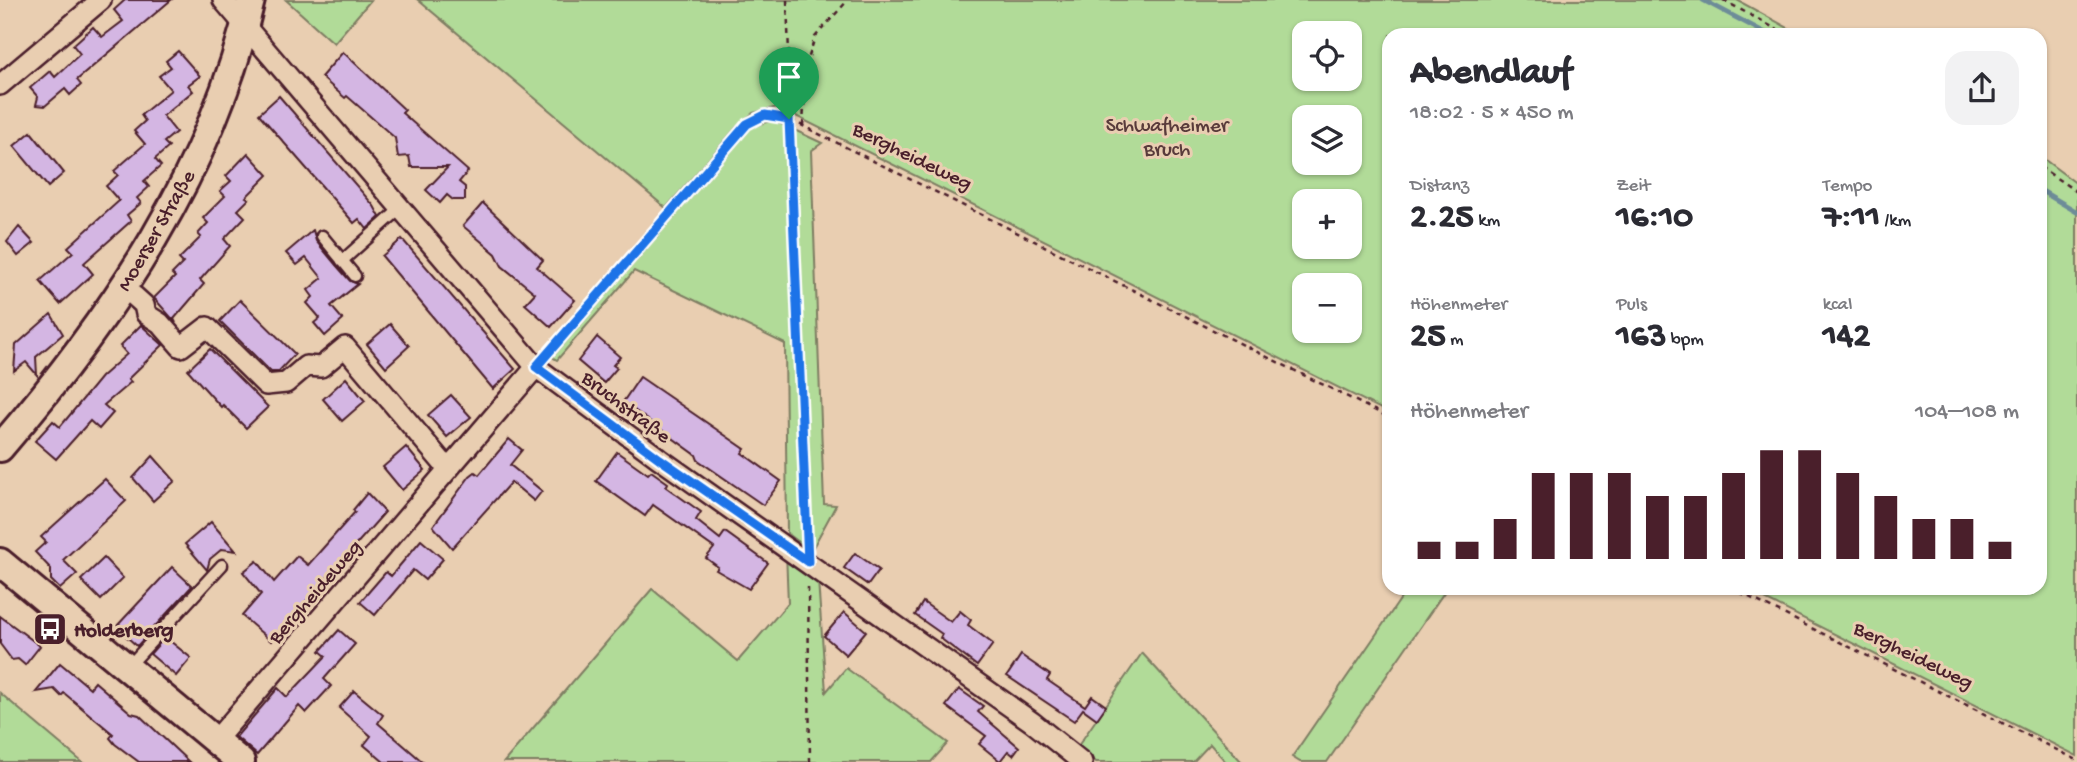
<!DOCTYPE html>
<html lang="de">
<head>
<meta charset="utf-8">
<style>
	body { margin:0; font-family:"Gochi Hand",sans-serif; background:#f2f2f3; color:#2b2b33; height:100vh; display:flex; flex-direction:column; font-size:26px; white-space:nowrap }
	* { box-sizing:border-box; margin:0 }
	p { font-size:23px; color:#7c7c81 }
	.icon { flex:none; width:38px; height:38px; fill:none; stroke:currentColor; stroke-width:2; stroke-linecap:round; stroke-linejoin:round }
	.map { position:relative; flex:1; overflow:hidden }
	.panel { position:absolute; left:1382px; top:28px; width:665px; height:567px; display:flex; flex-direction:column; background:#fff; border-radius:21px; box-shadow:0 2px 5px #0004 }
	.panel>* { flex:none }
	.fabs { position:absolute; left:1292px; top:21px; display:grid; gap:14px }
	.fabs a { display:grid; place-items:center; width:70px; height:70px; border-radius:14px; background:#fff; box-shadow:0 2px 5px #0004; font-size:35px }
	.pin { position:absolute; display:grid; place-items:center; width:60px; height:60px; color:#fff; margin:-72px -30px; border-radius:50% 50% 50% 0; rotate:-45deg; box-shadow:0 0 7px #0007 }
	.pin .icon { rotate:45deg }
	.round { display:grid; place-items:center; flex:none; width:74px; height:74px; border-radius:21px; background:#f2f2f3 }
	.overview { display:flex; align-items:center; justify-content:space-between; height:119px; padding:0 28px }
	h1 { font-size:38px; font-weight:700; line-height:52px }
	.stats { display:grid; grid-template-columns:repeat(3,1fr); gap:10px; height:119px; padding:7px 28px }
	.stats div { display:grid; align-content:center }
	.stats b { font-size:35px; font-weight:700 }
	.stats small { font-size:19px; font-weight:400 }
	.stats p { font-size:19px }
	.chart { height:196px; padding:14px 28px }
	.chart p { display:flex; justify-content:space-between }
	.chart svg { width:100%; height:126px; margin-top:7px; stroke:#4a1f2b; stroke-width:6 }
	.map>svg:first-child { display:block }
</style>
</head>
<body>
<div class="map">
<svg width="2077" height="762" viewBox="0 0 2077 762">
	<rect width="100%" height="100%" fill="#e9ceb1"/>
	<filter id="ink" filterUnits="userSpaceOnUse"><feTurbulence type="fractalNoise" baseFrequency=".0143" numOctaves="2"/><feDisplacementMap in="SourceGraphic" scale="14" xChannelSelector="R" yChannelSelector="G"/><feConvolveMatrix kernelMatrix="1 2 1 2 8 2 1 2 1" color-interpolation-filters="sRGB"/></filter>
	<g filter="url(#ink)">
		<!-- green -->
		<g fill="#b1db98" stroke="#7e7d62" stroke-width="2" fill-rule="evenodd">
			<path d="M286 0H371L334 43Z"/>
			<path d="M418 0H1737L1801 35H1390L1389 413 778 107 753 113 736 128 666 208ZM1304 33H1349V79H1304ZM1304 117H1349V163H1304ZM1304 201H1349V247H1304ZM1304 285H1349V331H1304Z"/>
			<path d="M773 120 822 143 811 151 824 504 836 505 811 551 787 533 785 344 634 271 557 360 552 357 751 127Z"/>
			<path d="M2041 157 2077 184V756L1743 588H2040Z"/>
			<path d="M786 552 818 580 826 692 846 668 948 743 931 762H504L652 589 738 661 788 603Z"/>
			<path d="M1408 588H1447L1327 762H1300L1292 757Z"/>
			<path d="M1142 653 1242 762H1226L1210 744 1193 762H1096L1078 746Z"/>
			<path d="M0 693 82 762H0Z"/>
		</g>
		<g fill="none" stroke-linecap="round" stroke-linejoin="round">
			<!-- stream -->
			<g stroke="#6d8c98" stroke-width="5">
				<path d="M1703 0 1769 35"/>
				<path d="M2040 190 2077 212"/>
			</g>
		</g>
		<!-- building -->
		<g fill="#d4b6e3" stroke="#4a1f2b" stroke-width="2">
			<path d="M125 0H171L77 80 81 85 70 95 65 89 45 106 36 105 38 97 30 88 50 71 55 77 80 54 73 45 93 27 102 37 123 21 114 10Z"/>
			<path d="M178 51 200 76 188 85 193 91 163 116 176 132 164 142 169 147 155 159 161 166 144 181 149 187 137 198 141 203 127 215 131 221 84 263 93 274 60 304 40 281 73 252 68 247 119 201 106 186 118 175 114 171 145 144 134 131 145 121 141 115 171 90 159 76 171 67 166 61Z"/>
			<path d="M343 52 405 110 402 113 468 171 459 182 465 187V200H453L447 195 440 203 426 190 448 167H411L409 156 398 157 395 138 347 96 345 98 321 77Z"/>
			<path d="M279 96 374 206 380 217 367 229 359 219 354 223 259 114Z"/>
			<path d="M31 132 64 173 48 187 14 146Z"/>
			<path d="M248 153 268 175 246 197 249 199 238 210 245 217 224 239 230 246 200 280 204 284 174 319 176 323 154 298 175 277 172 274 183 263 179 259 201 237 198 234 208 223 203 218 225 196 220 191 231 181 226 176Z"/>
			<path d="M483 203 543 260 537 267 575 300 551 327 525 304 535 293 502 266 496 254 463 226Z"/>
			<path d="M19 227 34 243 18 256 7 242Z"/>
			<path d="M313 230 316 241 336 265 350 281 358 284 331 306 343 320 325 336 314 323 320 318 307 303 313 297 308 290 322 278 306 258 297 265 286 253Z"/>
			<path d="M402 239 515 369 493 389 382 256Z"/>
			<path d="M240 300 295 354 278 372H271L220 321Z"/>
			<path d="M51 314 63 334 36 357 37 375 26 362 14 371 16 345Z"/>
			<path d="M390 324 409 346 386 367 367 344Z"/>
			<path d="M141 325 163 345 128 379 131 382 104 405 113 413 99 429 90 421 56 459 35 441 53 421 60 427 101 377 127 354 120 346Z"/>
			<path d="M597 337 620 357 613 365 617 368 604 383 578 361Z"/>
			<path d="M210 349 268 407 246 428 223 405 221 407 188 370Z"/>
			<path d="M640 377 745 449 742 453 781 481 763 505 698 460 696 455 623 402Z"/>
			<path d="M346 378 365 401 342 421 323 399Z"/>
			<path d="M451 395 471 417 447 437 428 415Z"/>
			<path d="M509 439 522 450 510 465 542 491 534 501 511 482 452 548 433 526 470 476 475 472 479 475Z"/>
			<path d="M406 447 425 470 402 490 383 467Z"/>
			<path d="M617 452 648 474 651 471 668 483 666 487 701 512 696 520 720 539 725 532 768 563 749 589 716 570 718 567 706 558 714 548 653 505 645 516 596 481Z"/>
			<path d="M153 456 175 481 153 501 133 478Z"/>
			<path d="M105 479 126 501 63 560 77 574 60 589 51 580V569L35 552 46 542 41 537Z"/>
			<path d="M367 493 385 512 271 641 242 616 261 594 243 572 257 561 274 582 297 556 308 565 355 512 353 510Z"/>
			<path d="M211 522 236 551 222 549 210 559 207 570 185 544Z"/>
			<path d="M421 540 443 559 425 580 413 570 375 615 360 602 386 572 391 576Z"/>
			<path d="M855 553 879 570 868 585 844 568Z"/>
			<path d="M104 558 123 578 101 600 81 580Z"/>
			<path d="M172 567 192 586 137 646 116 627Z"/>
			<path d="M923 602 951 622 960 611 971 620 968 625 993 644 977 666 940 638 942 634 915 615Z"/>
			<path d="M844 612 866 631 846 655 824 636Z"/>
			<path d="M0 616 40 646 25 665 18 659 12 660 0 644Z"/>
			<path d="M339 630 355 644 324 679 331 686 306 713 299 706 257 755 236 737 278 688 287 697 326 656 320 651Z"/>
			<path d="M165 637 191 658 176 676 150 654Z"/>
			<path d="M1021 655 1050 675 1047 680 1085 706 1092 696 1106 706 1097 719 1083 709 1074 721 1007 676Z"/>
			<path d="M60 663 90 688 95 682 131 713 139 715 189 762H139L115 744 110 738 113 734 64 693 61 696 54 689 36 692Z"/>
			<path d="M959 689 983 706 978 712 1019 747 1013 755 1008 751 1000 761 979 744 986 736 946 706Z"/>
			<path d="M354 691 383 715 378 723 423 762H384L364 745 371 736 339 708Z"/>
		</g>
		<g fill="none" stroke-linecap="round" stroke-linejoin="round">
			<!-- lane casing -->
			<g stroke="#4a1f2b" stroke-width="15">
				<g id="lane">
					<path d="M322 236 355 276"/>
					<path d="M342 261 401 208"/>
					<path d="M128 667 222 565"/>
				</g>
			</g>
			<!-- street casing -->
			<g stroke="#4a1f2b" stroke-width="24">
				<g id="street">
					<path d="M223 0 536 367 660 459 1032 722 1082 762"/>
					<path d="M0 85 101 0"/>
					<path d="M134 296 144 305 146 314 160 323 181 347 207 327 266 385 286 383 306 366 321 367 345 347 448 469"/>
					<path d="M215 741 536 367"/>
				</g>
			</g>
			<!-- secondary casing -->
			<g stroke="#4a1f2b" stroke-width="32">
				<g id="secondary">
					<path d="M0 448C113 317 212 171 251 0"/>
					<path d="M0 562 241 762"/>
				</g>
			</g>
			<!-- path -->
			<g stroke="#4a1f2b" stroke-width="2.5" stroke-dasharray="5 5" stroke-linecap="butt">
				<path d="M787 0 807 539"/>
				<path d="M1723 0 1787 35"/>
				<path d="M803 126 806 66 815 37 848 0"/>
				<path d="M2040 167 2077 192"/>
				<path d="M548 353 747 124 765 115 789 119 1390 418"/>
				<path d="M808 587 810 762"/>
				<path d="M1731 588 2077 760"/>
			</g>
			<!-- lane -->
			<use href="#lane" stroke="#e9ceb1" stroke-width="10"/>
			<!-- street -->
			<use href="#street" stroke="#e9ceb1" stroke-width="19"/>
			<!-- secondary -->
			<use href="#secondary" stroke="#e9ceb1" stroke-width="26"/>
		</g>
	</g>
	<g fill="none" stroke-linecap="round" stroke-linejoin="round" filter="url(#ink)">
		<!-- route casing -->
		<g stroke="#fff" stroke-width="14">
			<path id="route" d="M765 115 789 119 808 562 660 459 536 367 747 124Z"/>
		</g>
		<!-- route -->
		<use href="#route" stroke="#1a73e8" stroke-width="9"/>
	</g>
	<!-- icons -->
	<defs>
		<g id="bus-square" transform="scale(1.75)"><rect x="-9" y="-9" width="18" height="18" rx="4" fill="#4a1f2b" stroke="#e9ceb1"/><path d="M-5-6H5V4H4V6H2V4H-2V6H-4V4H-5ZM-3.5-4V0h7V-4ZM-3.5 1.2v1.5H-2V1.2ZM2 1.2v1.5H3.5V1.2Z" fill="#fff"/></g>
	</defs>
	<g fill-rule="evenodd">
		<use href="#bus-square" x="50" y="629"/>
	</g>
	<g text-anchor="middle" stroke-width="6" stroke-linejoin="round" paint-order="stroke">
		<!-- park labels -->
		<g font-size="21" fill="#593b3b" stroke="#e9ceb1">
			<text x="1167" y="131">Schwafheimer<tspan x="1167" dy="24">Bruch</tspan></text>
		</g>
		<!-- street labels -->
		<g font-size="21" fill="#4a1f2b" stroke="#e9ceb1">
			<text transform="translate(913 155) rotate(26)" y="7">Bergheideweg</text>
			<text transform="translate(155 230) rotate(-60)" y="7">Moerser Straße</text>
			<text transform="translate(627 406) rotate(37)" y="7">Bruchstraße</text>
			<text transform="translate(314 591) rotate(-49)" y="7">Bergheideweg</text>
			<text transform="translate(1914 654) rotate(26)" y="7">Bergheideweg</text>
		</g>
		<!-- poi labels -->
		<g font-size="21" font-weight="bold" fill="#4a1f2b" stroke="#e9ceb1" text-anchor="start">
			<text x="74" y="636">Holderberg</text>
		</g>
	</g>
</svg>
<div class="fabs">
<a><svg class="icon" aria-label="locate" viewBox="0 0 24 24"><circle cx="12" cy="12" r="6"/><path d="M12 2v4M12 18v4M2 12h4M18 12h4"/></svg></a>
<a><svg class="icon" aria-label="layers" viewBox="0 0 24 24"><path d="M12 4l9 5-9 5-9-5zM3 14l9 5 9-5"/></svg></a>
<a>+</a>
<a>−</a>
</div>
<div class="pin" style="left:789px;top:119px;background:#1e9e55"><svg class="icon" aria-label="arrive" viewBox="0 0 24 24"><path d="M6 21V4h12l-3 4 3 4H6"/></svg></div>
<section class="panel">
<div class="overview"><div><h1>Abendlauf</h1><p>18:02 · 5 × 450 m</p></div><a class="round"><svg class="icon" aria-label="share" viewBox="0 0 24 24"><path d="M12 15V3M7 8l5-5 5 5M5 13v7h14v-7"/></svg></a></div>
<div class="stats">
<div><p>Distanz</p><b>2.25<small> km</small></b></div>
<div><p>Zeit</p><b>16:10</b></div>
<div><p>Tempo</p><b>7:11<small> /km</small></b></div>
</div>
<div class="stats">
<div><p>Höhenmeter</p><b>25<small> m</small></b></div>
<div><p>Puls</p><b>163<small> bpm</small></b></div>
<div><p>kcal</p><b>142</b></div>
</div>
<div class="chart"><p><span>Höhenmeter</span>104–108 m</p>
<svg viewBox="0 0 160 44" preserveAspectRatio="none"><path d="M5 44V38M15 44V38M25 44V30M35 44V14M45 44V14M55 44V14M65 44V22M75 44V22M85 44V14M95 44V6M105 44V6M115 44V14M125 44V22M135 44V30M145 44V30M155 44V38"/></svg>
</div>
</section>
</div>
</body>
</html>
